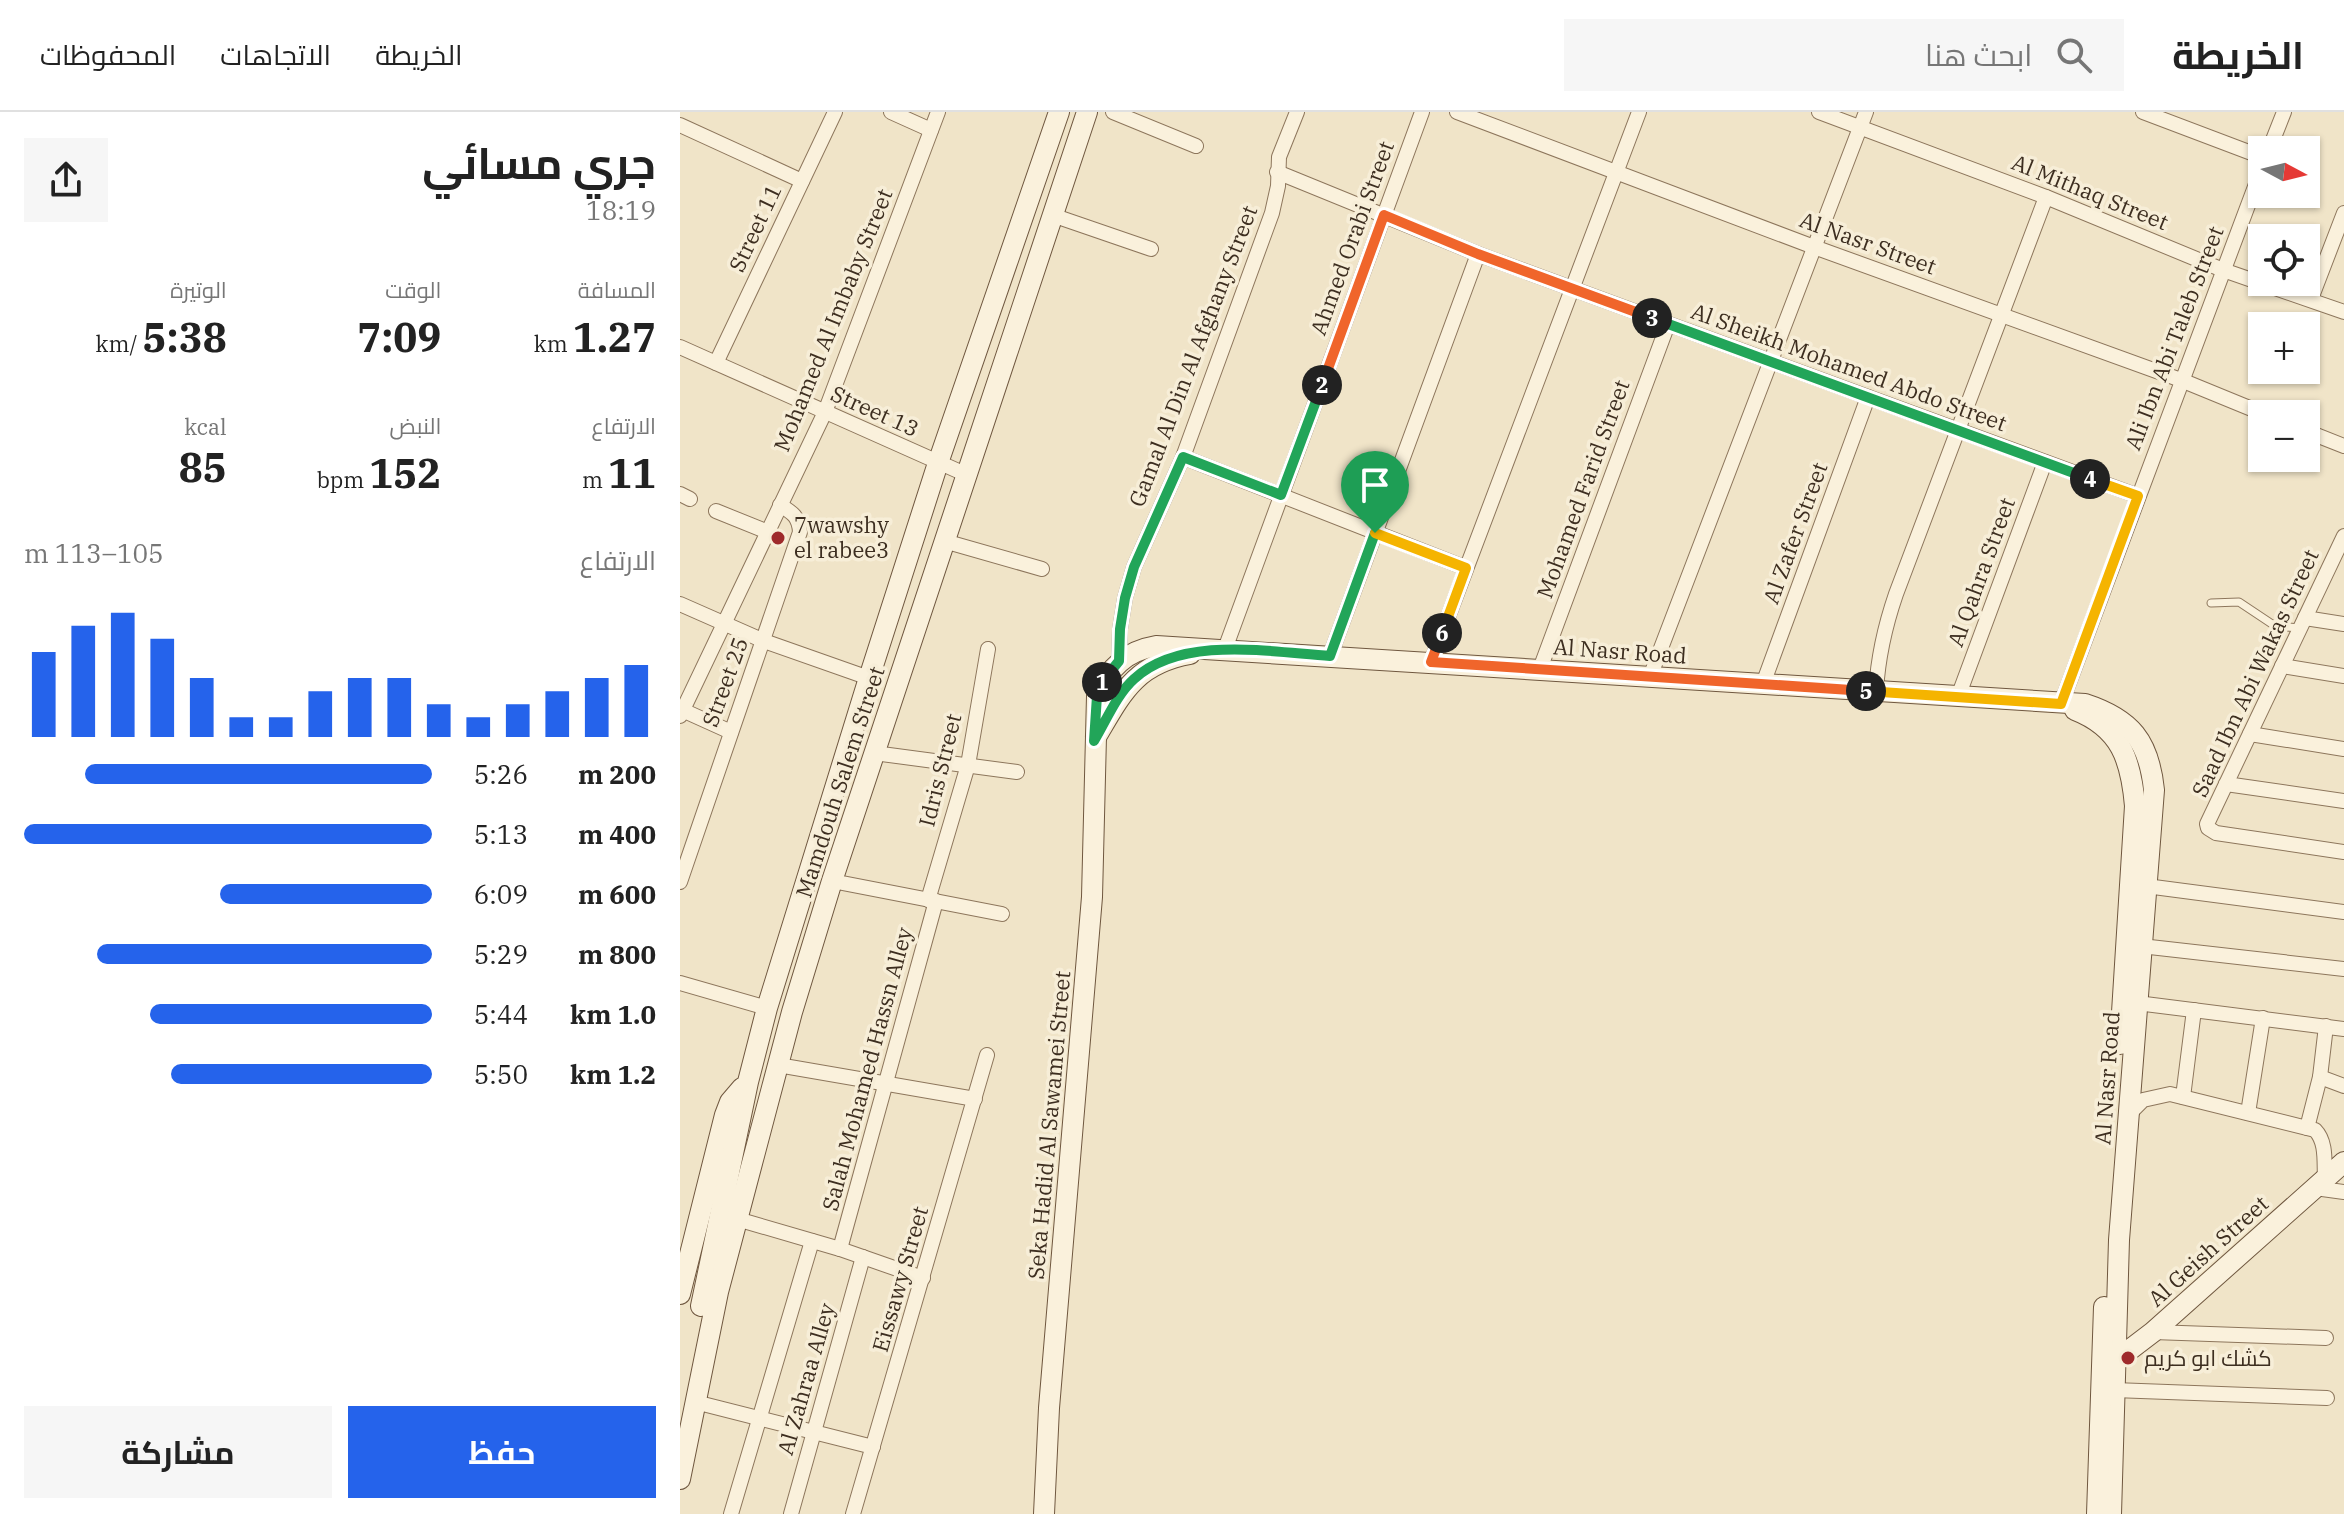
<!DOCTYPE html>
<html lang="ar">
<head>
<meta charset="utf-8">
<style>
	body { margin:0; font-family:"IBM Plex Serif",Cairo,serif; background:#f6f6f6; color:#222; direction:rtl; height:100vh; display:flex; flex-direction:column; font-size:30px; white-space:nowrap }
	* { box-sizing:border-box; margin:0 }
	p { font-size:26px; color:#767676 }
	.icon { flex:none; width:44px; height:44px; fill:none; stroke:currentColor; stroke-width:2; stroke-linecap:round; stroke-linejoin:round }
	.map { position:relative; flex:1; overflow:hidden; direction:ltr }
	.details { display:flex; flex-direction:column; background:#fff; width:680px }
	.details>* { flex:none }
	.needle { width:52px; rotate:97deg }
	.fabs { position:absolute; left:1568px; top:24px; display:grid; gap:16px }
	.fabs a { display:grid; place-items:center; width:72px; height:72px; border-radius:0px; background:#fff; box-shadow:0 2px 6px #0004; font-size:40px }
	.pin { position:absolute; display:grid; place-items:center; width:68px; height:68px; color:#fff; margin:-82px -34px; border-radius:50% 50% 50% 0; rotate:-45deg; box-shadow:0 0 8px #0007 }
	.pin .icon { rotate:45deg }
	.km { position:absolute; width:40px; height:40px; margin:-20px; border-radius:50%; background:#222; color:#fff; font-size:22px; line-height:40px; text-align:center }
	.round { display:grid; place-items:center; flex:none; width:84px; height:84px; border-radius:0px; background:#f6f6f6 }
	.headline { display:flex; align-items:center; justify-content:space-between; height:136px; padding:0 24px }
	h1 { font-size:44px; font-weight:700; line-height:60px }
	.metrics { display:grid; grid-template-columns:repeat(3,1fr); gap:12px; height:136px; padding:8px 24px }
	.metrics div { display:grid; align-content:center }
	.metrics b { font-size:40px; font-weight:700 }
	.metrics small { font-size:22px; font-weight:400 }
	.metrics p { font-size:22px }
	.chart { height:224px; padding:16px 24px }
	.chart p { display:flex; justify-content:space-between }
	.chart svg { width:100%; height:144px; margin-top:8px; stroke:#2563eb; stroke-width:6 }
	.primary-button { display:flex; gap:16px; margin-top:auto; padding:16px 24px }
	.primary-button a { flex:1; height:92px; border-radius:0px; background:#2563eb; color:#fff; font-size:32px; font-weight:700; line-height:92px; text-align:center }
	.primary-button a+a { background:#f6f6f6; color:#222 }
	ul { padding:0 24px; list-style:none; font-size:26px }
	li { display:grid; grid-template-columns:128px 96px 1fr; align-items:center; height:60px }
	li i { height:20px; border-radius:10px; background:#2563eb }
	header { display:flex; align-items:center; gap:48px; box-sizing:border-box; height:112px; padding:0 40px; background:#fff; border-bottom:2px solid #e0e0e0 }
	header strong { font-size:38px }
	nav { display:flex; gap:44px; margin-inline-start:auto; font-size:28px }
	.search { width:560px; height:72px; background:#f6f6f6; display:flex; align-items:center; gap:20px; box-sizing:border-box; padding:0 28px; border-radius:0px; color:#767676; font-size:30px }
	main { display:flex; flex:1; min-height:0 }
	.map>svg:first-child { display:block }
</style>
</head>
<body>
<header>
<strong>الخريطة</strong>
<div class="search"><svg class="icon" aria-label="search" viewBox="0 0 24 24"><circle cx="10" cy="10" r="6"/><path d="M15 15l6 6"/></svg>ابحث هنا</div>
<nav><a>الخريطة</a><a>الاتجاهات</a><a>المحفوظات</a></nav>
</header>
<main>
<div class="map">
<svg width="1664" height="1402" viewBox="0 0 1664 1402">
	<rect width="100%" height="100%" fill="#f0e4c8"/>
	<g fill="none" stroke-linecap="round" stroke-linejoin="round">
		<!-- lane casing -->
		<g stroke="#8d765c" stroke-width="9">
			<path id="lane" d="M1531 491 1559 490 1595 514 1620 516"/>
		</g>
		<!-- street casing -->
		<g stroke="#8d765c" stroke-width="16">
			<g id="street">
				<path d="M211 0 251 18"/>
				<path d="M433 0 516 34"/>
				<path d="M777 0 1134 135 1501 268 1584 302"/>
				<path d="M1139 0 1366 85 1543 158 1664 200"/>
				<path d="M1463 0 1582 45"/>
				<path d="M0 13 122 69"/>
				<path d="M1589 38 1604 0"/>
				<path d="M597 60 798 142 1458 384"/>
				<path d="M372 103 471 137"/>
				<path d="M1631 187 1664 101"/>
				<path d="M0 235 285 362"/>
				<path d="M36 251 155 0"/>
				<path d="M1626 319 1664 334"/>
				<path d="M503 345 786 456"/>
				<path d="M0 382 10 387"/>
				<path d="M36 399 88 420"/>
				<path d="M1664 424 1527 712 1528 716 1536 721 1664 740"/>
				<path d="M264 429 362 457"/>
				<path d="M0 492 84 529 189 566"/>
				<path d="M1625 506 1664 512"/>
				<path d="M545 537 742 0"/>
				<path d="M650 544 798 142"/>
				<path d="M439 549 440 517 445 486 454 455 503 345 592 101 598 74 599 45 617 0"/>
				<path d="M751 550 959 0"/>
				<path d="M1602 554 1664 564"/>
				<path d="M860 557 988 212"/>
				<path d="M970 565 1186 0"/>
				<path d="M1083 572 1188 285"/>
				<path d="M1196 579C1198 545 1205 514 1216 482L1366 85"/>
				<path d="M1278 585 1365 350"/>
				<path d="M1381 592 1582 56"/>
				<path d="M0 597 51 620"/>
				<path d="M0 604 145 300 258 0"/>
				<path d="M1570 622 1664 637"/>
				<path d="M194 641 337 660"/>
				<path d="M1546 672 1664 689"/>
				<path d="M152 769 322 802"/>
				<path d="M0 770 120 420C119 405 113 401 100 393"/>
				<path d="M1466 774 1664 800"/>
				<path d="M248 788 288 653 308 537"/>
				<path d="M1461 834 1664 857"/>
				<path d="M0 871 87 896"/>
				<path d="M1457 891 1664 917"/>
				<path d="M98 953 295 987"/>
				<path d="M1640 965 1664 974"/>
				<path d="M1503 985 1514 898"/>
				<path d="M1568 1001 1583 906"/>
				<path d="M1449 1002 1463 988 1490 982 1635 1018C1647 1030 1644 1051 1645 1067"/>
				<path d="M1627 1016 1640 965 1646 914"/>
				<path d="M1635 1076 1664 1080"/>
				<path d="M57 1107 160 1137 243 1166"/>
				<path d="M160 1137 256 789"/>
				<path d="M1473 1220 1646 1226"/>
				<path d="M1434 1278 1647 1286"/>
				<path d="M15 1290 193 1335"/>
				<path d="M51 1402 132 1129"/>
				<path d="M111 1402 183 1145"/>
				<path d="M173 1402 307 943"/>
			</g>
		</g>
		<!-- secondary casing -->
		<g stroke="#6f573f" stroke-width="22">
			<g id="secondary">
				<path d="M1395 598C1441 616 1451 648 1455 694L1440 932"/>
				<path d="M416 625C442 581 455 552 510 542"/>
				<path d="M0 1182 45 1003 50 990 62 976"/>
				<path d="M21 1194 68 970 87 896 189 566 258 351 379 0"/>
				<path d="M1431 1252 1473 1220 1664 1050"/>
				<path d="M0 1367 38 1180 112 900 152 769 407 0"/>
				<path d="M364 1402 369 1296 412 785 417 584C428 556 446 539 476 534L1405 592C1451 607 1469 629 1474 678L1439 1128 1431 1402"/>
				<path d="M1417 1402 1424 1195"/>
			</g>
		</g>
		<!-- lane -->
		<use href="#lane" stroke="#faf1dc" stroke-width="7"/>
		<!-- street -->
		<use href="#street" stroke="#faf1dc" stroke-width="14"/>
		<!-- secondary -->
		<use href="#secondary" stroke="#faf1dc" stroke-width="20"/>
	</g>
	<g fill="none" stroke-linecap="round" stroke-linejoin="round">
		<!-- split-1 casing -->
		<g stroke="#fff" stroke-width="16">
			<path id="split-1" d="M422 570 417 584 414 629C426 609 437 582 454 567 502 523 590 540 650 544L695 421"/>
		</g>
		<!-- split-2 casing -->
		<g stroke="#fff" stroke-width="16">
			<path id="split-2" d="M422 570 439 549 440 517 445 486 454 455 503 345 601 383 642 273"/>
		</g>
		<!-- split-3 casing -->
		<g stroke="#fff" stroke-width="16">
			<path id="split-3" d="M642 273 704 103 798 142 972 206"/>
		</g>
		<!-- split-4 casing -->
		<g stroke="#fff" stroke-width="16">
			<path id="split-4" d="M972 206 1410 367"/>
		</g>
		<!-- split-5 casing -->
		<g stroke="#fff" stroke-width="16">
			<path id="split-5" d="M1186 579 1381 592 1458 384 1410 367"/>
		</g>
		<!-- split-6 casing -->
		<g stroke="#fff" stroke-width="16">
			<path id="split-6" d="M762 521 751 550 1186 579"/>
		</g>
		<!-- split-7 casing -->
		<g stroke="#fff" stroke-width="16">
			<path id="split-7" d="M695 421 786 456 762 521"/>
		</g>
		<!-- split-1 -->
		<use href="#split-1" stroke="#22a559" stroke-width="10"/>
		<!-- split-2 -->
		<use href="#split-2" stroke="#22a559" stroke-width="10"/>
		<!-- split-3 -->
		<use href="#split-3" stroke="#f0652b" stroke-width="10"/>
		<!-- split-4 -->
		<use href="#split-4" stroke="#22a559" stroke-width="10"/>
		<!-- split-5 -->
		<use href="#split-5" stroke="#f5b400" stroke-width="10"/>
		<!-- split-6 -->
		<use href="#split-6" stroke="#f0652b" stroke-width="10"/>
		<!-- split-7 -->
		<use href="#split-7" stroke="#f5b400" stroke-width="10"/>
	</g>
	<!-- markers -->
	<g fill="#9e2a2b" stroke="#f7eed8" stroke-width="3">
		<circle cx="98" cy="426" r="8"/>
		<circle cx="1448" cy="1246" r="8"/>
	</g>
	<g text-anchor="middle" stroke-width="7" stroke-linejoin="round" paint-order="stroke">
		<!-- street labels -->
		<g font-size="22" fill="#3d2e20" stroke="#f7eed8">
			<text transform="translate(1410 80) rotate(22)" y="8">Al Mithaq Street</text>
			<text transform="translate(75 116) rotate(-65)" y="8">Street 11</text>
			<text transform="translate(672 126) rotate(-70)" y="8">Ahmed Orabi Street</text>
			<text transform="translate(1188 131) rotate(20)" y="8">Al Nasr Street</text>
			<text transform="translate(153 208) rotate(-68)" y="8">Mohamed Al Imbaby Street</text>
			<text transform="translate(1494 226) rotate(-69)" y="8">Ali Ibn Abi Taleb Street</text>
			<text transform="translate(513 244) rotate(-69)" y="8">Gamal Al Din Al Afghany Street</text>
			<text transform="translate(1169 255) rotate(20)" y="8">Al Sheikh Mohamed Abdo Street</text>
			<text transform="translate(195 299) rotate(24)" y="8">Street 13</text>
			<text transform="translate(903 377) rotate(-70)" y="8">Mohamed Farid Street</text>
			<text transform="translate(1115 421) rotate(-70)" y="8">Al Zafer Street</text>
			<text transform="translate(1301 460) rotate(-70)" y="8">Al Qahra Street</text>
			<text transform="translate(940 539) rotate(4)" y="8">Al Nasr Road</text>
			<text transform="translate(1575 561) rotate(-65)" y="8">Saad Ibn Abi Wakas Street</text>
			<text transform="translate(45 570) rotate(-70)" y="8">Street 25</text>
			<text transform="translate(260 658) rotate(-76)" y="8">Idris Street</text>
			<text transform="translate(160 670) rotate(-72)" y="8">Mamdouh Salem Street</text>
			<text transform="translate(187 957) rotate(-75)" y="8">Salah Mohamed Hassn Alley</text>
			<text transform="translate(1427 966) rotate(-86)" y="8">Al Nasr Road</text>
			<text transform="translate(369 1013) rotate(-85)" y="8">Seka Hadid Al Sawamei Street</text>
			<text transform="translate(1528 1139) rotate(-42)" y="8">Al Geish Street</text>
			<text transform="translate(220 1167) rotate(-74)" y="8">Eissawy Street</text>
			<text transform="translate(126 1267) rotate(-74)" y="8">Al Zahraa Alley</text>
		</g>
		<!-- poi labels -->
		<g font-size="22" fill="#3d2e20" stroke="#f7eed8" text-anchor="start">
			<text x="114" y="421">7wawshy<tspan x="114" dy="25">el rabee3</tspan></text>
			<text x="1464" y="1254">كشك ابو كريم</text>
		</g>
	</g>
</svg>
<div class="fabs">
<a><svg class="needle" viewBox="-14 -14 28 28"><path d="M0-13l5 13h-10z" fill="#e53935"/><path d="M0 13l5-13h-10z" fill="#767676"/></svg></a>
<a><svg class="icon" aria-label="locate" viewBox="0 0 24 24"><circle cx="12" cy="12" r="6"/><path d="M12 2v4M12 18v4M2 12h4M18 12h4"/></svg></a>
<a>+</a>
<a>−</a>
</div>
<div class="pin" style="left:695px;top:421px;background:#1e9e55"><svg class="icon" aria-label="arrive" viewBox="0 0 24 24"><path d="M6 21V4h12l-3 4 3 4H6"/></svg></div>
<b class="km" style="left:422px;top:570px">1</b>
<b class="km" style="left:642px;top:273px">2</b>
<b class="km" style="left:972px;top:206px">3</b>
<b class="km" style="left:1410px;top:367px">4</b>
<b class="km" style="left:1186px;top:579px">5</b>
<b class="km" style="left:762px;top:521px">6</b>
</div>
<section class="details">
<div class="headline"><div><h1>جري مسائي</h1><p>18:19</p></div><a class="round"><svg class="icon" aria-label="share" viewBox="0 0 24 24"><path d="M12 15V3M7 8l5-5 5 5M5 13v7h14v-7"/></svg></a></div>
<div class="metrics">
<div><p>المسافة</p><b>1.27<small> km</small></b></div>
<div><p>الوقت</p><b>7:09</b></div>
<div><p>الوتيرة</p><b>5:38<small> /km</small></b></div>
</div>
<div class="metrics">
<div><p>الارتفاع</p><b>11<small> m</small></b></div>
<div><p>النبض</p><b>152<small> bpm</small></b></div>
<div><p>kcal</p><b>85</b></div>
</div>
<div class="chart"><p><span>الارتفاع</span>105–113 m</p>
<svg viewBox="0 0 160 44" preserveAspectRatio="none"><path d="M5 44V18M15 44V10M25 44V6M35 44V14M45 44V26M55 44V38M65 44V38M75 44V30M85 44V26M95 44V26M105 44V34M115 44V38M125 44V34M135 44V30M145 44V26M155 44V22"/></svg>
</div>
<ul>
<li><b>200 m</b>5:26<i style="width:85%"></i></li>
<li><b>400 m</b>5:13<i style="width:100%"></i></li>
<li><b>600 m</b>6:09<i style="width:52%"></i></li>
<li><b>800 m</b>5:29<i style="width:82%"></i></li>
<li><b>1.0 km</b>5:44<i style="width:69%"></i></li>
<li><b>1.2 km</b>5:50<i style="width:64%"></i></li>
</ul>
<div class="primary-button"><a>حفظ</a><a>مشاركة</a></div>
</section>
</main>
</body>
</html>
